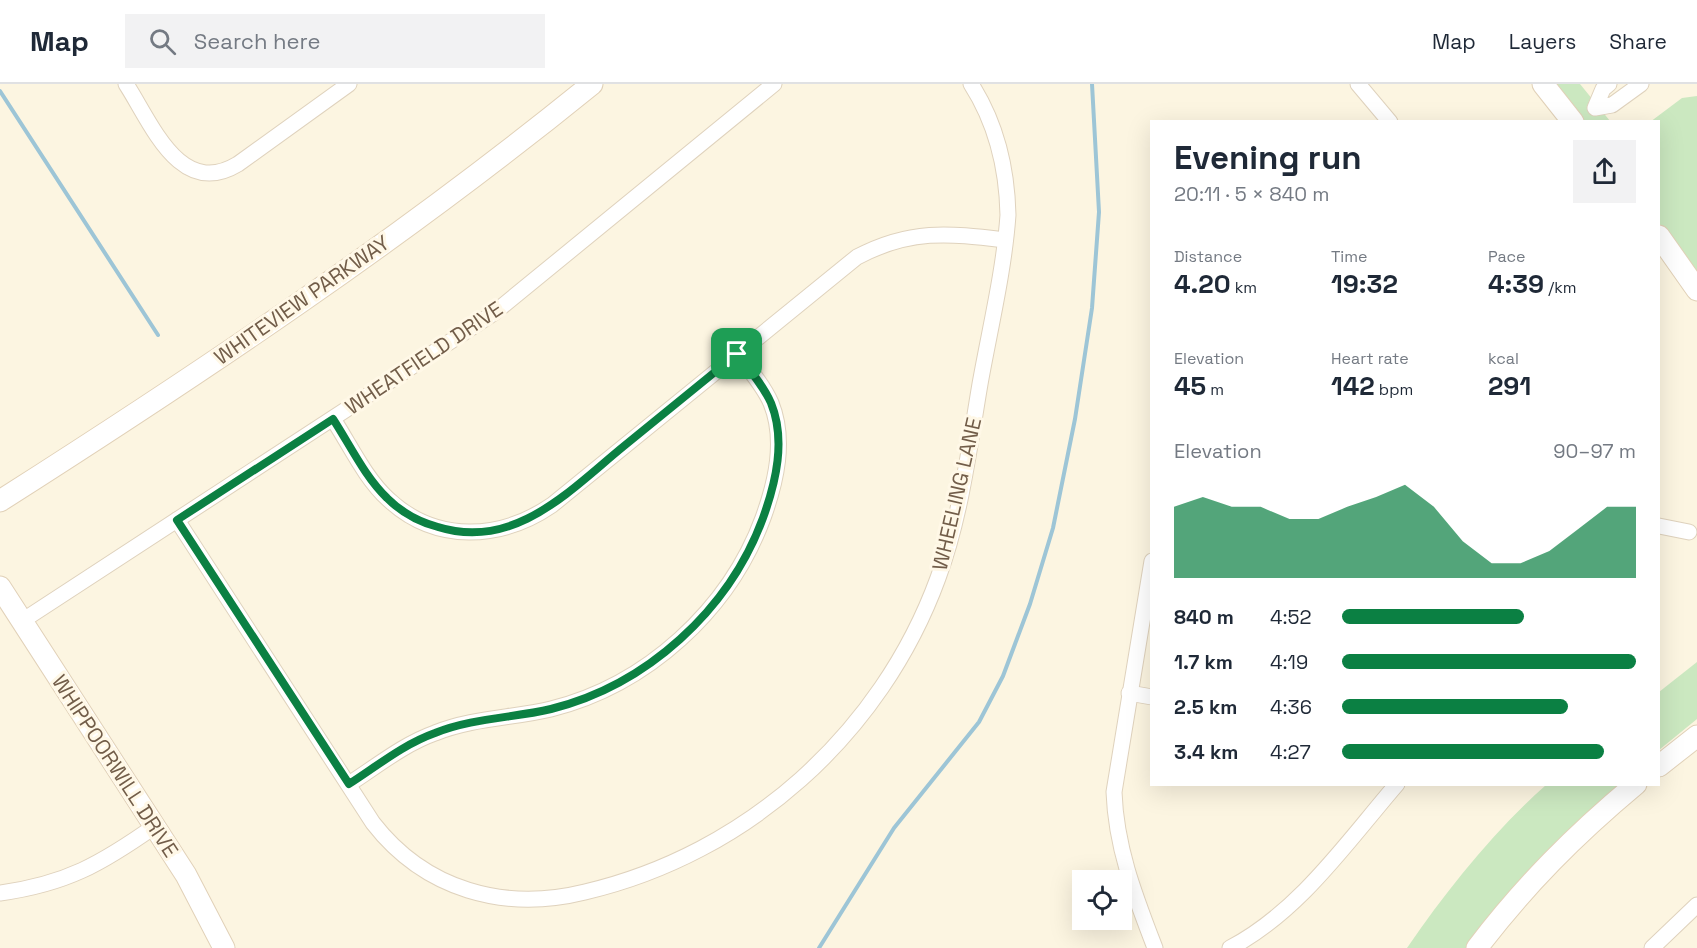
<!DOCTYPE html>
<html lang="en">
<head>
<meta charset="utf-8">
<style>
	body { margin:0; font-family:"Space Grotesk",sans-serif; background:#f2f2f3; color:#1f2937; height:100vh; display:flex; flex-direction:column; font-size:22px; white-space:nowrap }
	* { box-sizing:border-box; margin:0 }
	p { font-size:20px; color:#747a83 }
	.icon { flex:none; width:33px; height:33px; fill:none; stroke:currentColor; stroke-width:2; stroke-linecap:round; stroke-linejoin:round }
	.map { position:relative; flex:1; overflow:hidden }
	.side { position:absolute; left:1150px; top:36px; width:510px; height:666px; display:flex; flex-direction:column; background:#fff; border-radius:0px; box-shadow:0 6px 24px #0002 }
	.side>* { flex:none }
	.controls { position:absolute; left:1072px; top:786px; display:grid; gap:12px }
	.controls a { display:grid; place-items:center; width:60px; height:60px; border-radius:0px; background:#fff; box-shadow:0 6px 24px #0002; font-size:30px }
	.pin { position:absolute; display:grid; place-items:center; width:51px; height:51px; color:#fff; margin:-26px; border-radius:12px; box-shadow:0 3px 9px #0006 }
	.round { display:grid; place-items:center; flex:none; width:63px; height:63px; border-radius:0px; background:#f2f2f3 }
	.head { display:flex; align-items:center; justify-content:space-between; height:102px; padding:0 24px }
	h1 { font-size:33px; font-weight:700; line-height:45px }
	.figures { display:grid; grid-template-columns:repeat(3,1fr); gap:9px; height:102px; padding:6px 24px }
	.figures div { display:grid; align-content:center }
	.figures b { font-size:26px; font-weight:700 }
	.figures small { font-size:16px; font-weight:400 }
	.figures p { font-size:16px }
	.chart { height:168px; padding:12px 24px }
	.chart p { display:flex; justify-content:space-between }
	.chart svg { width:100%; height:108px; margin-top:6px; fill:#0b8043; opacity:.7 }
	ul { padding:0 24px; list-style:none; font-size:20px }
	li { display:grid; grid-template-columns:96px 72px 1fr; align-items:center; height:45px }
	li i { height:15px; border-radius:8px; background:#0b8043 }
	header { display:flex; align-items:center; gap:36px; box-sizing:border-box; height:84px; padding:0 30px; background:#fff; border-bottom:2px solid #e0e1e3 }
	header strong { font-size:28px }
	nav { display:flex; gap:33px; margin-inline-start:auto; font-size:21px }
	.search { width:420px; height:54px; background:#f2f2f3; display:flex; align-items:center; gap:15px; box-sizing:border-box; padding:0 21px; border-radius:0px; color:#747a83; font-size:22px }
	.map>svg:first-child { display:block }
</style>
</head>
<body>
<header>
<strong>Map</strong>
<div class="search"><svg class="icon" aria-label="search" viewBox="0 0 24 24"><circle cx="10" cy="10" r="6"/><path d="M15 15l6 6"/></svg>Search here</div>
<nav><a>Map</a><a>Layers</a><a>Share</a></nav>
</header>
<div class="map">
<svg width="1697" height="864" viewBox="0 0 1697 864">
	<rect width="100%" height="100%" fill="#fcf5e1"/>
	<!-- green -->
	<g fill="#cbe8c0">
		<path d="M1553 0H1580L1610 37H1582Z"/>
		<path d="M1697 12V192L1659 139V38H1650L1682 14Z"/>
		<path d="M1697 578V635L1659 666V608Z"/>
		<path d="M1546 701H1618L1544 771 1467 864H1407C1447 806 1493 748 1546 701Z"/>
	</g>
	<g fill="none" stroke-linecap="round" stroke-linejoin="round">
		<!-- stream -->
		<g stroke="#9dc5d6" stroke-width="4">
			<path d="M0 7 158 251"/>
			<path d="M819 864 894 744 979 638 1003 592 1030 520 1053 444 1075 335 1092 224 1099 128 1092 0"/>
		</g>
		<!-- street casing -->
		<g stroke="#dfd2bd" stroke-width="17">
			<g id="street">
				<path d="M126 0C152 40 180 115 238 80L349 0"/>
				<path d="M1358 0 1390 38"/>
				<path d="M1609 0 1603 5 1595 24 1612 21 1641 0"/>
				<path d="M333 335C350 361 365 394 388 415 436 460 501 456 552 421L857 173C910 145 948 149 1005 156"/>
				<path d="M177 436 373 739C425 806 504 828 585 808 747 770 881 650 938 494 961 432 969 365 980 300 990 244 1004 187 1008 131 1007 85 996 39 971 0"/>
				<path d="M1659 442 1689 448"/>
				<path d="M1152 477 1114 708C1116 764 1135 812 1155 864"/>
				<path d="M22 537 494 229 774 0"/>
				<path d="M1129 609 1152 613"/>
				<path d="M349 700C377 682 404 660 435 649 472 634 513 634 551 625 647 601 729 526 763 434 776 398 786 356 771 319 763 301 749 285 737 270"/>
				<path d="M0 809C66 800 101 780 155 742"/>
				<path d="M1230 864C1299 828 1347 758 1397 700"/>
				<path d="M1652 864 1697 821"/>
			</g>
		</g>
		<!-- secondary casing -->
		<g stroke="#e1d1b8" stroke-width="23">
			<g id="secondary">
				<path d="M1543 0 1573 38"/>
				<path d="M1659 152 1697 206"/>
				<path d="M0 417C204 287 404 153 592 0"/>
				<path d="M0 503 186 791 224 864"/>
				<path d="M1659 682 1697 652"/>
				<path d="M1477 864C1525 801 1575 751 1636 700"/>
			</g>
		</g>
		<!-- street -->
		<use href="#street" stroke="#fff" stroke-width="15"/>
		<!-- secondary -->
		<use href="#secondary" stroke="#fff" stroke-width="21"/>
	</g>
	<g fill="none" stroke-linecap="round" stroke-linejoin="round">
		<!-- route casing -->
		<g stroke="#fff" stroke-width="12">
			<path id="route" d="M737 270C749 285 763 301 771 319 786 356 776 398 763 434 729 526 647 601 551 625 513 634 472 634 435 649 404 660 377 682 349 700L177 436 333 335C350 361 365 393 387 414 401 428 419 438 438 443 515 467 570 406 624 362 662 331 699 301 737 270Z"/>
		</g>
		<!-- route -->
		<use href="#route" stroke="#0b8043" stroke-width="8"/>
	</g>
	<g text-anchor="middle" stroke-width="6" stroke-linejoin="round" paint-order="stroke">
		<!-- street labels -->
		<g font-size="21" fill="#725d49" stroke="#fff8e7">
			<text transform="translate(302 216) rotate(-35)" y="7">WHITEVIEW PARKWAY</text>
			<text transform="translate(424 274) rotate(-34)" y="7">WHEATFIELD DRIVE</text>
			<text transform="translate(957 410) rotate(-77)" y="7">WHEELING LANE</text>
			<text transform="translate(115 682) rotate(57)" y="7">WHIPPOORWILL DRIVE</text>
		</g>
	</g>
</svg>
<div class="controls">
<a><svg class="icon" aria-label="locate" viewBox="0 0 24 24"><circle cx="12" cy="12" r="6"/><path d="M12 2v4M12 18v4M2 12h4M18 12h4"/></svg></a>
</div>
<div class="pin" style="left:737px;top:270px;background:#1e9e55"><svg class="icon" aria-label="arrive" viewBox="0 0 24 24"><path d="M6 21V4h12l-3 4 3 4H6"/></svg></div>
<section class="side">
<div class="head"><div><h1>Evening run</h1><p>20:11 · 5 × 840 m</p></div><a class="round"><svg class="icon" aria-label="share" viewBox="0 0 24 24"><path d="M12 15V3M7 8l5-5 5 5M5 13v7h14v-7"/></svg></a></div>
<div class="figures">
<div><p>Distance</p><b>4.20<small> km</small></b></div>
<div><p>Time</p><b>19:32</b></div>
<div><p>Pace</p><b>4:39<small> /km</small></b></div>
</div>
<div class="figures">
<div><p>Elevation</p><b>45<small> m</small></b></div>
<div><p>Heart rate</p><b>142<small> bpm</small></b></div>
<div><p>kcal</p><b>291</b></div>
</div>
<div class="chart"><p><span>Elevation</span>90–97 m</p>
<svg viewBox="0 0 160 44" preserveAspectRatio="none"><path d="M0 44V15L10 11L20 15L30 15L40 20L50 20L60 15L70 11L80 6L90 15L100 29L110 38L120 38L130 33L140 24L150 15L160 15V44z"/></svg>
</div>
<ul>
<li><b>840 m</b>4:52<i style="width:62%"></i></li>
<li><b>1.7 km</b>4:19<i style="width:100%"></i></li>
<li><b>2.5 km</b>4:36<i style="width:77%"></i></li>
<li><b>3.4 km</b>4:27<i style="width:89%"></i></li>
</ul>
</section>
</div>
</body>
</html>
